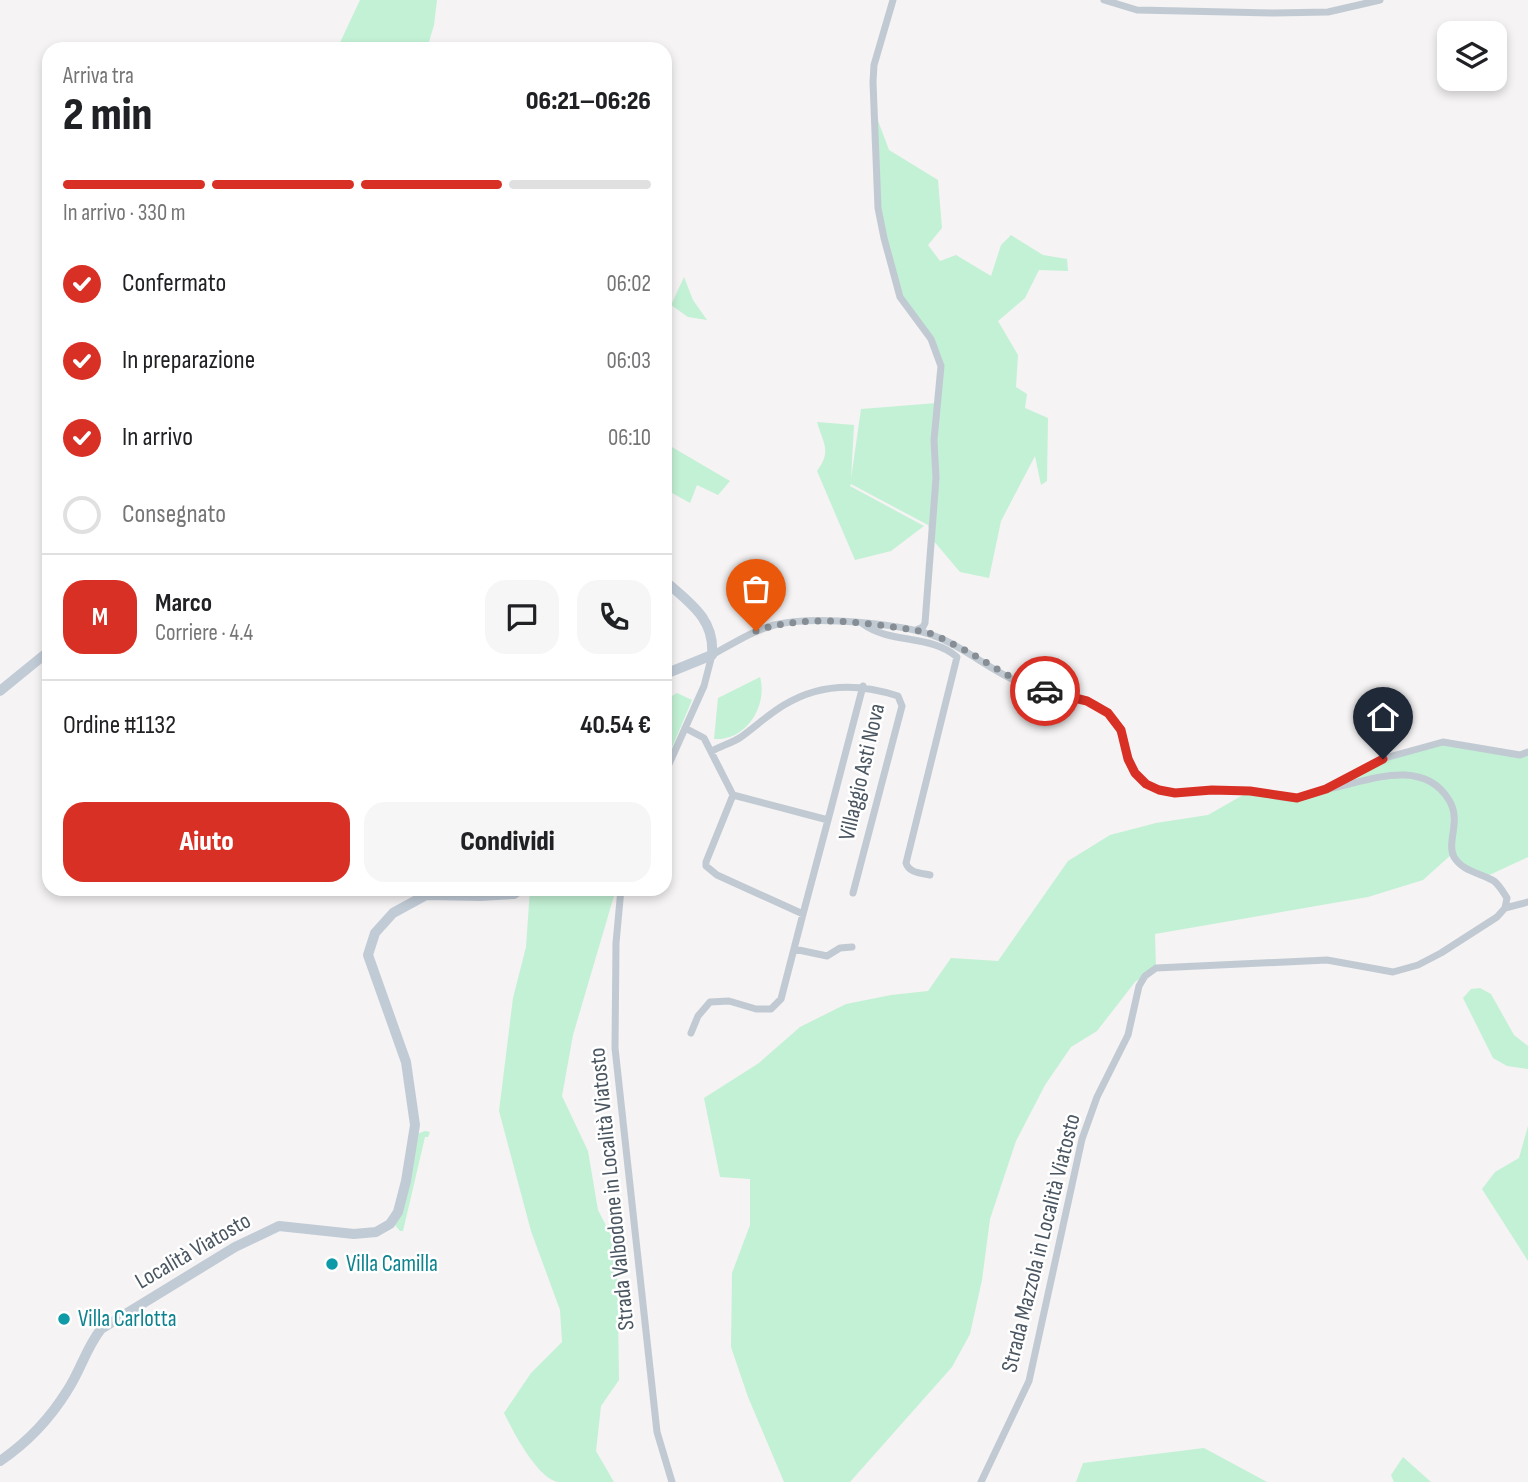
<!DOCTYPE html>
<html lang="it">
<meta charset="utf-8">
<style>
body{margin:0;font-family:"Sofia Sans Condensed",sans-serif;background:#f6f6f6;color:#202124;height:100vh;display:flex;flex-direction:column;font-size:26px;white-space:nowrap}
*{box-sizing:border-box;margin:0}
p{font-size:23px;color:#757577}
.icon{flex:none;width:38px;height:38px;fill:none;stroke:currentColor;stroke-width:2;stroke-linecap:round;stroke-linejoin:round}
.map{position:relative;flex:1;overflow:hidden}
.side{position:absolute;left:42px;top:42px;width:630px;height:854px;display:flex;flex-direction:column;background:#fff;border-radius:21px;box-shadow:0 4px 10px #0003}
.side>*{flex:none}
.controls{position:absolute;left:1437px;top:21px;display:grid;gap:14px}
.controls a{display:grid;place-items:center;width:70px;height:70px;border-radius:14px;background:#fff;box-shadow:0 4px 10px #0003;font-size:35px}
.pin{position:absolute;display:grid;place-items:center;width:60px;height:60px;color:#fff;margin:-72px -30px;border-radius:50% 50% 50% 0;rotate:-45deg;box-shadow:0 0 7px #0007}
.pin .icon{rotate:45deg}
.courier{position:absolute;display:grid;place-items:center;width:70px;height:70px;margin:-35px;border:5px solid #d93025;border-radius:50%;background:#fff;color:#222;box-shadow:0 2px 9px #0007}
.overview em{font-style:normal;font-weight:800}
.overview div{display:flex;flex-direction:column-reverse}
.overview{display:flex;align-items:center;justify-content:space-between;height:119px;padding:0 21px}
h1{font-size:46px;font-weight:800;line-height:52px}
.bar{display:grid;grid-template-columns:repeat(4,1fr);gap:10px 7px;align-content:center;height:84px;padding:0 21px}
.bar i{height:9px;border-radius:5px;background:#e0e0e0}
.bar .current{background:#d93025}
.bar p{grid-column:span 4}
.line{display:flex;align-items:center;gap:18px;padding:0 21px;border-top:2px solid #e0e0e0}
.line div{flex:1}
.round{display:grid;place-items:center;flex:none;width:74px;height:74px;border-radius:21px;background:#f6f6f6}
ol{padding:0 21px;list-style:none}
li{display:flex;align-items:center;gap:21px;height:77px}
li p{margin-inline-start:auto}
li .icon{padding:7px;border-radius:50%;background:#d93025;color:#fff;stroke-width:4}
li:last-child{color:#757577}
li i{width:38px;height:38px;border:4px solid #e0e0e0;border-radius:50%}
.button{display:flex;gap:14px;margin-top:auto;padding:14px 21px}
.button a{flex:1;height:80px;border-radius:21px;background:#d93025;color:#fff;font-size:28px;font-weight:800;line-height:80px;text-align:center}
.button a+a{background:#f6f6f6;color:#202124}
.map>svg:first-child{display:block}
.green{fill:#c3f1d5}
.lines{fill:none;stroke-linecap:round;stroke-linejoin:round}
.street{stroke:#c1cad2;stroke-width:7}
.secondary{stroke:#c1cbd6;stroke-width:10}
.done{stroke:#868d94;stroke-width:7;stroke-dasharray:0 12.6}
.route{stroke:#d93025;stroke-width:9}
.culture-dot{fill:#0f9aa8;stroke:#fff;stroke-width:2.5}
.labels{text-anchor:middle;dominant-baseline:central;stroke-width:5;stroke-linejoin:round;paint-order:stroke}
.street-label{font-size:23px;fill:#4a5661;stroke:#fff}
.culture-label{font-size:23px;fill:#0d838f;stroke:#fff;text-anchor:start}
</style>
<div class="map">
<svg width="1528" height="1482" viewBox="0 0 1528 1482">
<rect width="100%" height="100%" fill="#f5f3f3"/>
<path class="green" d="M360 0H437L434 25 427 49H337Z
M874 110 889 150 938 180 942 228 928 245 940 261 956 255 991 276 1001 245 1011 235 1043 255 1067 259 1068 271 1039 270 1025 298 998 321 1018 355 1016 387 1027 394 1025 408 1048 418 1047 481 1041 485 1035 456 1001 521 989 578 960 572 932 539 928 525 851 484 850 486 924 526 891 551 855 560 817 471C832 451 823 443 817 422L854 425 851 479 861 409 937 403 939 356 900 297 878 208Z
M684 277 693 300 707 320 688 317 671 305Z
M665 443 730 481 718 495 697 485 690 503 665 489Z
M760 677C768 706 746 741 714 739L718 698Z
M677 693 692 700 665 764V700Z
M1443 742 1520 755 1528 752V857L1485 877 1474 873 1452 854 1423 880 1368 897 1155 934 1156 968 1135 982 1097 1031 1071 1047 1045 1085 1016 1141 990 1219 982 1280 970 1334 952 1367 850 1482H784L748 1397 731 1347 732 1273 750 1225V1179L720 1177 704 1098 759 1063 800 1027 846 1004 891 995 928 991 951 958 998 961 1068 861 1110 835 1156 823 1208 815 1250 791 1297 798 1317 793 1383 759Z
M530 889H616L573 1035 562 1096 588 1151 598 1210 617 1247 619 1380 601 1406 596 1451 614 1482C597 1482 575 1482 558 1482 537 1478 513 1431 504 1413L531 1373 562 1342 560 1310 531 1231 499 1111 513 998 526 947Z
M1480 988 1491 994 1514 1035 1528 1046V1069L1507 1066 1493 1058 1463 998 1471 989Z
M1528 1126V1261L1482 1189 1495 1172 1519 1158Z
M425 1131 430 1132 428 1137H425L403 1231H400L395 1225 417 1134Z
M1204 1448 1267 1482H1076L1083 1463Z
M1403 1457 1431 1482H1394L1391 1475Z"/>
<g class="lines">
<path class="street" d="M893 0 874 65 873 82 878 208 884 238 900 297 931 339 941 366 934 440 936 478 925 623 923 627 916 630
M1104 0 1137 10 1274 13 1328 12 1380 0
M863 624C890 644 931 634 957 657L906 863C909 873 921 873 930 875
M685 728 704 738 733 795 706 862V866L717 875 803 914 828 820 733 795
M712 751C721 746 732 743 741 737 756 726 769 714 784 705 820 683 859 683 898 696L902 706 853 893
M665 773 704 686 712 655C732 644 752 631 774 625 813 615 904 623 940 638 970 651 994 673 1023 684 1051 694 1085 692 1107 713 1133 735 1120 776 1156 789 1173 795 1191 791 1208 790 1222 789 1237 790 1250 791 1265 793 1283 799 1297 798 1308 797 1318 791 1328 789 1366 782 1422 756 1449 800 1462 821 1446 842 1454 857 1463 872 1481 873 1494 881 1500 886 1503 892 1507 898L1505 908 1497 917 1441 953 1418 965 1393 972 1327 960 1156 968 1145 976 1139 986 1128 1035 1097 1097 1082 1139 1029 1381 981 1482
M1327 789 1385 758 1443 742 1520 755 1528 752
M828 820 863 686
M621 889 616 943 615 1048 657 1432 672 1482
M1505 908 1528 902
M794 949 827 956 840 948 852 947
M691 1033 698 1016 710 1002 729 1001 756 1009H771L781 999 803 914"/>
<path class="secondary" d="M665 581C690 603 715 619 712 655L665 674
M0 691 49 651
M0 1461C28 1442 49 1420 67 1391 81 1370 85 1350 101 1329L235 1247 279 1226 354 1234 376 1232 390 1224 398 1212 406 1181 415 1125 406 1062 368 955 375 933 393 913 426 895 481 896 514 894 521 889"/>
</g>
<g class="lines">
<path class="done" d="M756 631C808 613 867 623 920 631 931 632 945 640 955 645 986 660 1010 681 1045 691"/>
<path class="route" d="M1045 691 1087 701 1108 713 1121 730 1128 759 1135 773 1146 784 1159 790 1175 793 1212 790 1250 791 1297 798 1326 789 1383 759"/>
</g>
<g class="culture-dot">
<circle cx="332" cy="1264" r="7"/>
<circle cx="64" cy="1319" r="7"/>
</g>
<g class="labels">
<g class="street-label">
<text transform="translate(862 772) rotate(-77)">Villaggio Asti Nova</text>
<text transform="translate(612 1189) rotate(-96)">Strada Valbodone in Località Viatosto</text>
<text transform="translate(1041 1243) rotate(-76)">Strada Mazzola in Località Viatosto</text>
<text transform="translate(193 1251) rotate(-30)">Località Viatosto</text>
</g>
<g class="culture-label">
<text x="346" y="1264">Villa Camilla</text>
<text x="78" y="1319">Villa Carlotta</text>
</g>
</g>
</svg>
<div class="controls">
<a><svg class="icon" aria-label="layers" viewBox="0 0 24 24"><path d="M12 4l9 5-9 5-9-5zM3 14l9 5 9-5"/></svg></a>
</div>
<div class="pin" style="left:756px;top:631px;background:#ea580c"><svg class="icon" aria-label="bag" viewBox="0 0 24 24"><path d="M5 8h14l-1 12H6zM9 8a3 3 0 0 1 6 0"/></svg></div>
<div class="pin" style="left:1383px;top:759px;background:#1f2937"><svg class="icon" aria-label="home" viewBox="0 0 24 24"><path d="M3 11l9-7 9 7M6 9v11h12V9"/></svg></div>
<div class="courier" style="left:1045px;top:691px"><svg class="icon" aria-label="car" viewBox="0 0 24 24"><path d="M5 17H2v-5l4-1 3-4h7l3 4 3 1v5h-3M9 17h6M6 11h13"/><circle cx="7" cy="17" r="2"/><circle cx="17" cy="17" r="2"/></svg></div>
<section class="side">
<div class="overview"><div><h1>2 min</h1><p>Arriva tra</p></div><em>06:21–06:26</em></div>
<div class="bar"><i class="current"></i><i class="current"></i><i class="current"></i><i></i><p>In arrivo · 330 m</p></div>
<ol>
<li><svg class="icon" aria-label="check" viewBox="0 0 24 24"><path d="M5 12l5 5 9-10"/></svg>Confermato<p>06:02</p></li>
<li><svg class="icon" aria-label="check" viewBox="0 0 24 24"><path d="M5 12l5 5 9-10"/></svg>In preparazione<p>06:03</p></li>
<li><svg class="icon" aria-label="check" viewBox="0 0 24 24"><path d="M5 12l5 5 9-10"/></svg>In arrivo<p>06:10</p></li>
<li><i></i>Consegnato</li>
</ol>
<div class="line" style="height:126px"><b class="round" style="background:#d93025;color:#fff">M</b><div><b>Marco</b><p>Corriere · 4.4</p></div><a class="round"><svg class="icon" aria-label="chat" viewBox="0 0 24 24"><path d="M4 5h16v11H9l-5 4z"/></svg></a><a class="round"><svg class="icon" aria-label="phone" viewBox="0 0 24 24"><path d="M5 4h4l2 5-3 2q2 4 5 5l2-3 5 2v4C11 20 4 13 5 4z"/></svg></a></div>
<div class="line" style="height:91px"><div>Ordine #1132</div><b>40.54 €</b></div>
<div class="button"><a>Aiuto</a><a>Condividi</a></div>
</section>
</div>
